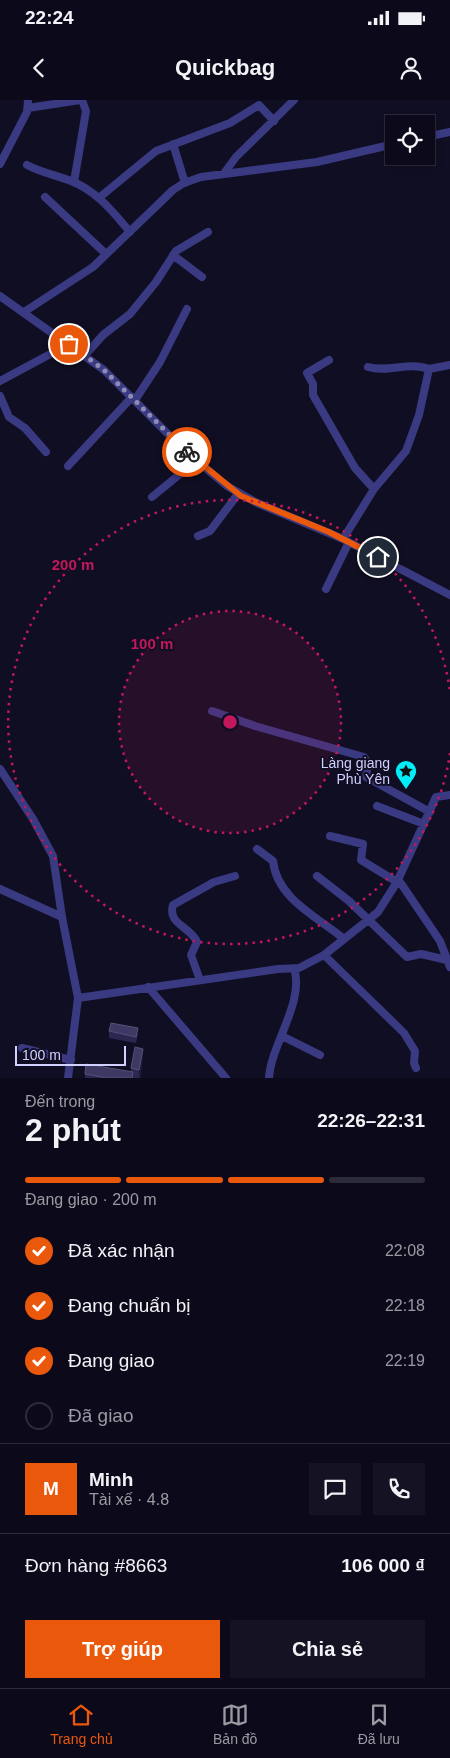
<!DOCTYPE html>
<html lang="vi">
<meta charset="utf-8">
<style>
body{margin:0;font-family:Helvetica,sans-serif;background:#151323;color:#f1f3f6;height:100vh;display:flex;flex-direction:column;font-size:19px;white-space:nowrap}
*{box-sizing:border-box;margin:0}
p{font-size:16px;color:#9a9aa2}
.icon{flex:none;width:28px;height:28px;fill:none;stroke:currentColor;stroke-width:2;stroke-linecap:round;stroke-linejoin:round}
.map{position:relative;height:978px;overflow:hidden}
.panel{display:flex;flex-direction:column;background:#0c0a1a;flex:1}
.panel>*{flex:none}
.buttons{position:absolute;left:385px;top:15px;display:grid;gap:10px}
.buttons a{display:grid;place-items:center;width:50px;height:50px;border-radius:0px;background:#0c0a1a;box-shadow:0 2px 8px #0003,0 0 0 1px #2c2b39;font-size:25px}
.scale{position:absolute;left:15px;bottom:12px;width:111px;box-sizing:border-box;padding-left:5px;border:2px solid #d2d0ff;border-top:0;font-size:14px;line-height:18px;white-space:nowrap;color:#d2d0ff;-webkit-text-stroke:4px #100e23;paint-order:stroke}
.pin{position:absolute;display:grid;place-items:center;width:42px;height:42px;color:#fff;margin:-21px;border:2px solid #fff;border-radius:50%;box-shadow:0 1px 5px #0007}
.courier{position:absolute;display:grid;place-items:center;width:50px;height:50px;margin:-25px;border:4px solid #ea580c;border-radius:50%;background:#fff;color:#222;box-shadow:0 1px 6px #0007}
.overview em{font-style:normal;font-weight:700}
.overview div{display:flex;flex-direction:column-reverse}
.overview{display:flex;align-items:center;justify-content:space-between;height:85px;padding:0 25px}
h1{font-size:32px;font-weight:700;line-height:38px}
.bar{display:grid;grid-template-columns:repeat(4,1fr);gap:8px 5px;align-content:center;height:60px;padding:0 25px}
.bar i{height:6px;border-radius:4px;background:#2c2b39}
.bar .selected{background:#ea580c}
.bar p{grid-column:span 4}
.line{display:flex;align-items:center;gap:12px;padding:0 25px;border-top:1px solid #2c2b39}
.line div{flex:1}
.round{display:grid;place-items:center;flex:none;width:52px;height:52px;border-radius:0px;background:#151323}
ol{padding:0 25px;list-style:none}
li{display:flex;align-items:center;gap:15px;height:55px}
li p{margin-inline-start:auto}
li .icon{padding:5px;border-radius:50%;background:#ea580c;color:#fff;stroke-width:4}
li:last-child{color:#9a9aa2}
li i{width:28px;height:28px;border:2px solid #2c2b39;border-radius:50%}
.action{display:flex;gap:10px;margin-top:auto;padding:10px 25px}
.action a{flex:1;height:58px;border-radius:0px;background:#ea580c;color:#fff;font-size:20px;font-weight:700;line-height:58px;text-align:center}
.action a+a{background:#151323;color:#f1f3f6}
.status{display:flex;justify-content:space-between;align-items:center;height:35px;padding:0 25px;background:#0c0a1a;direction:ltr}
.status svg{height:14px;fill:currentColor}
header{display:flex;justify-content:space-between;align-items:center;height:65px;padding:0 25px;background:#0c0a1a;font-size:22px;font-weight:700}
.dock{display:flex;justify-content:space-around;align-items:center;height:70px;border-top:1px solid #2c2b39;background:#0c0a1a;font-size:14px;color:#9a9aa2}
.dock a{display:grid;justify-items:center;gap:2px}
.dock .selected{color:#ea580c}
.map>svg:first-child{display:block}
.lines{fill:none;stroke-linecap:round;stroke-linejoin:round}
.minor{stroke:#393a82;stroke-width:8}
.wall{fill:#2c2750}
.shaded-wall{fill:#1a1536}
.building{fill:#3e3963;stroke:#55517b}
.done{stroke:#8e8cb2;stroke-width:5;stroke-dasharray:0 9}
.route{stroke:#ea580c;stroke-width:6}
.ring{fill:none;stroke:#c2185b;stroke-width:2.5;stroke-dasharray:2.5 5}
.labels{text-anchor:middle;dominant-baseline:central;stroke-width:4;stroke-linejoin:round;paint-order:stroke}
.poi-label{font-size:14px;fill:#d2d0ff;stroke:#100e23;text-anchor:end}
.centre{fill:#c2185b;stroke:#100e23;stroke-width:2.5}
.ring-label{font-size:15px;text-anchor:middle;font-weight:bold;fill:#c2185b;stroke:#100e23;stroke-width:4;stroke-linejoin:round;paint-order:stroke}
</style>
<div class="status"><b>22:24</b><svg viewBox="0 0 49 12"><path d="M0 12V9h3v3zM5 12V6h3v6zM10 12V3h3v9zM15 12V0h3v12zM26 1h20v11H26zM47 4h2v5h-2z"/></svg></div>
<header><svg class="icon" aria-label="back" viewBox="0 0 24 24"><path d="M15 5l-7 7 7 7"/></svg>Quickbag<svg class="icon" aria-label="person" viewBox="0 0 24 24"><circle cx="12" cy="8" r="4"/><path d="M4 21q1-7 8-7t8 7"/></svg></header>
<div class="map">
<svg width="450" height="978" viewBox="0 0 450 978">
<rect width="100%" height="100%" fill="#100e23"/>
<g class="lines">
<path class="minor" d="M28 8 80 0
M426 37 450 32
M173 44 185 83
M0 64 27 12 28 0
M27 65C42 73 56 75 71 81 97 91 113 112 130 132
M225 72 236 57 294 0
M74 82 86 11 82 0
M45 97 106 154
M100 97 156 51 230 23 259 5 274 21
M173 155 202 177
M0 196 104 270 184 350 227 386 257 403 343 439 450 495
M24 212 93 167 173 90 184 83 201 77 317 62 394 44
M85 255 103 235 130 214 156 182 176 151 208 132
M329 260 307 273 313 284V295L355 368 374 389
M368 267C389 273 408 261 429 269
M0 281 69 244
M0 296 9 317 25 328 46 352
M135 300 160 262 187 209
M68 366 132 297
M152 397 180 374 201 365
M198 436 210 431 238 394
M343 439 374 389 406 351 419 315 429 269 450 265
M326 489 349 442
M212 611 255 626 364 657 368 663 366 677 430 712
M0 669 33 719 53 756 62 817
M377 706 424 724
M330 736 363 744 361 760 397 782
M257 749 273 761C277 799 318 817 344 839
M317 776 349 801 407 857 421 854 447 860
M398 779 440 841 450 867
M0 789 62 817 78 898 68 978
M324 855 404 933 415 951 414 963 416 968
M200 880 191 855 197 842C191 827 167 824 173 805L214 782 235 776
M148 887 226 978
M78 898 278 869 299 868 324 855 378 812 397 782 436 697 450 695
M282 936 320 955
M22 948 71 960
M269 978C271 944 305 902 294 868"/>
</g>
<path class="wall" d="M109 931 138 934 136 943 109 938Z
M143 958 140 978H85V974L131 972V968Z"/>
<path class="shaded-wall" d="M143 949V958L139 978V970Z"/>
<path class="building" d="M111 923 138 928 136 937 109 931Z
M135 947 143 949 139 970 131 968Z
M86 964 133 972 132 978H107L85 974Z"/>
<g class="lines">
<path class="done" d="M69 244 104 270 187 352"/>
<path class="route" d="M187 352 241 396 329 432 378 457"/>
</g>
<circle cx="230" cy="622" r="111" fill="#c2185b" fill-opacity=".12"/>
<g class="ring">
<circle cx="230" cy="622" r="111"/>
<path d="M450 653A222 222 0 1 1 450 591"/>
</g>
<defs>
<g id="sight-pin" transform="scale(1.125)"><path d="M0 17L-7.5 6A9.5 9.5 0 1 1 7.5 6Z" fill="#01eef9" stroke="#100e23"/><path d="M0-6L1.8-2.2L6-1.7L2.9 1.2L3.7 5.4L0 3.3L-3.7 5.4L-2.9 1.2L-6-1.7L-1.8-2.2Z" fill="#111"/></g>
</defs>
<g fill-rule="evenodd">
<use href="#sight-pin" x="406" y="671"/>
</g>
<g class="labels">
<g class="poi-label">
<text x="390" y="663">Làng giang<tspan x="390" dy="16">Phù Yên</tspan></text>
</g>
</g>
<circle cx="230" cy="622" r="8" class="centre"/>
<g class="ring-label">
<text x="73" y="470">200 m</text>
<text x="152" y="549">100 m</text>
</g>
</svg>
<div class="buttons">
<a><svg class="icon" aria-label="locate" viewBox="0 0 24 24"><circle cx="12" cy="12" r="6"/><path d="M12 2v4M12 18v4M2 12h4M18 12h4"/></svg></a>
</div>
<div class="scale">100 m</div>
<div class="pin" style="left:69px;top:244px;background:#ea580c"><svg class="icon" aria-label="bag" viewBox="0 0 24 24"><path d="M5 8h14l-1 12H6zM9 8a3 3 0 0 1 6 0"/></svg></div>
<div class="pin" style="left:378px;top:457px;background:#1f2937"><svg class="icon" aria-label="home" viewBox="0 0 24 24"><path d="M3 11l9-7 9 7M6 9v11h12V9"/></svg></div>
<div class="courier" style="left:187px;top:352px"><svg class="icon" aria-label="bike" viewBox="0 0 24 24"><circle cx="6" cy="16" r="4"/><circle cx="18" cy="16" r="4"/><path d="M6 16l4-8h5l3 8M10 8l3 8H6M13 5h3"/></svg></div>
</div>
<section class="panel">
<div class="overview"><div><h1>2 phút</h1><p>Đến trong</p></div><em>22:26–22:31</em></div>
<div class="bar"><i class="selected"></i><i class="selected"></i><i class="selected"></i><i></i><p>Đang giao · 200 m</p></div>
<ol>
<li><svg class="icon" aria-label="check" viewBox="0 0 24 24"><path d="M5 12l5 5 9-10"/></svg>Đã xác nhận<p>22:08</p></li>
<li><svg class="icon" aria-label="check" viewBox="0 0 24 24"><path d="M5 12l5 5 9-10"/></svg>Đang chuẩn bị<p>22:18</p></li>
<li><svg class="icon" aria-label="check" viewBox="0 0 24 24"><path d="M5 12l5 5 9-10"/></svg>Đang giao<p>22:19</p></li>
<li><i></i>Đã giao</li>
</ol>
<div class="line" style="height:90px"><b class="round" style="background:#ea580c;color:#fff">M</b><div><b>Minh</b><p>Tài xế · 4.8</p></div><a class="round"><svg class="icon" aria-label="chat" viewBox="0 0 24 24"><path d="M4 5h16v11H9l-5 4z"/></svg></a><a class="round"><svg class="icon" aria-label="phone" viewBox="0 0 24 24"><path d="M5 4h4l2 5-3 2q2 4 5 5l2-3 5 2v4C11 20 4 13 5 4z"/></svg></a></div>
<div class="line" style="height:65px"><div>Đơn hàng #8663</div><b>106 000 ₫</b></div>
<div class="action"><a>Trợ giúp</a><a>Chia sẻ</a></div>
</section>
<nav class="dock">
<a class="selected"><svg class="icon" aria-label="home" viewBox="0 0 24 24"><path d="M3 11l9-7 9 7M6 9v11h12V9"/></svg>Trang chủ</a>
<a><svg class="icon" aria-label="map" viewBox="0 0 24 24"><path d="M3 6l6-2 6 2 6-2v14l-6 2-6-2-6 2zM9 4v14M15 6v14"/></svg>Bản đồ</a>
<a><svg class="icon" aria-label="saved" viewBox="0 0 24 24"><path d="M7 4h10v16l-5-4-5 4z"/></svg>Đã lưu</a>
</nav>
